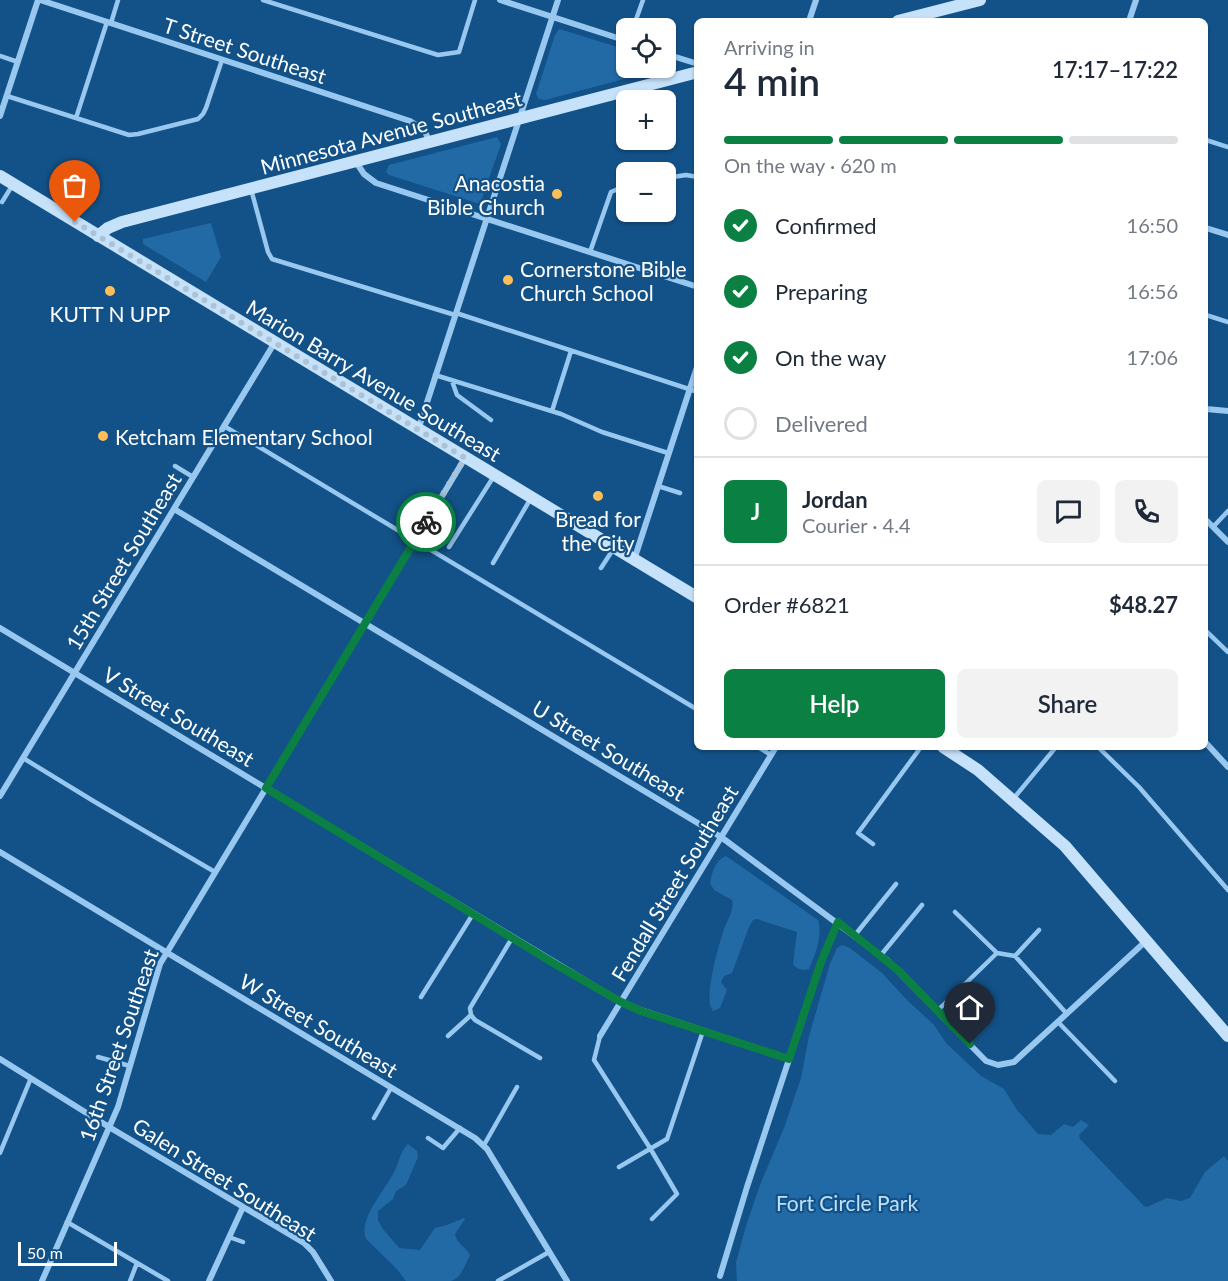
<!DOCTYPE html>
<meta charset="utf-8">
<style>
body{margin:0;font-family:Lato,sans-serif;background:#f2f2f3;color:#1f2937;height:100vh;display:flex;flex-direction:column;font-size:22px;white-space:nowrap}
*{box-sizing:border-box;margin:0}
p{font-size:20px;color:#747a83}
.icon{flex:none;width:33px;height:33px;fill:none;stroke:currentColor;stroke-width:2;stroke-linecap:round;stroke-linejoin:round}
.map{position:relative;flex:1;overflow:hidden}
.drawer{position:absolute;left:694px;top:18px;width:514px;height:732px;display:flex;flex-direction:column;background:#fff;border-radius:9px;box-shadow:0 2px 4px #0004}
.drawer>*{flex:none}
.fabs{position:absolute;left:616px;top:18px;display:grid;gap:12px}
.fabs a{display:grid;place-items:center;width:60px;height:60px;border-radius:9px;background:#fff;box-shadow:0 2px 4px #0004;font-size:30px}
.scale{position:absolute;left:18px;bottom:15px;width:99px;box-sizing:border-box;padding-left:6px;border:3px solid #fff;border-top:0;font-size:16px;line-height:21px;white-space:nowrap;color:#fff;-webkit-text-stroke:4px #135288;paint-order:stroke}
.pin{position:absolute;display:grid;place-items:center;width:51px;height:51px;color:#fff;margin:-62px -26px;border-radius:50% 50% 50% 0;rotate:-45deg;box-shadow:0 0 6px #0007}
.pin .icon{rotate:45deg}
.courier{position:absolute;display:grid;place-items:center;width:60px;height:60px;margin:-30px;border:4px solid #0b8043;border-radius:50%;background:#fff;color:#222;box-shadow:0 2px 8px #0007}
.headline em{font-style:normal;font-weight:600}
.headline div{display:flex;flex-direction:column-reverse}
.headline{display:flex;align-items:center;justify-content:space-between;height:102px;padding:0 30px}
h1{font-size:39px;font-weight:600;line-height:45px}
.bar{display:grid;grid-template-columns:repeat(4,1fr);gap:9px 6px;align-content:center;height:72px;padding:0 30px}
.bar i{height:8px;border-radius:4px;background:#e0e1e3}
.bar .active{background:#0b8043}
.bar p{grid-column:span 4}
.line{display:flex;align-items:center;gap:15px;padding:0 30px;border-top:2px solid #e0e1e3}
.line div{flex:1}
.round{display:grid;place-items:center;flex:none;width:63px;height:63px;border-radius:9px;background:#f2f2f3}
ol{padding:0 30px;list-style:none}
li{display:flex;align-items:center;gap:18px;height:66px}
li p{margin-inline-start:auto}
li .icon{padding:6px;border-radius:50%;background:#0b8043;color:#fff;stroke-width:4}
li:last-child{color:#747a83}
li i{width:33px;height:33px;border:3px solid #e0e1e3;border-radius:50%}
.action{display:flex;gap:12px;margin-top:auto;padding:12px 30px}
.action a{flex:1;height:69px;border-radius:9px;background:#0b8043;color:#fff;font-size:24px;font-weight:600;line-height:69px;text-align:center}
.action a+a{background:#f2f2f3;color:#1f2937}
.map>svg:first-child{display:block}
.green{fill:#226aa6}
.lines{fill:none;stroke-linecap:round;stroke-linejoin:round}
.lane{stroke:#98c8f0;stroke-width:4.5}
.street{stroke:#98c8f0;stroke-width:6}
.secondary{stroke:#c6e2fb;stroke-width:12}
.done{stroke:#acc2d5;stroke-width:6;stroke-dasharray:0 10.8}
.route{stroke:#0b8043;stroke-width:8}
.poi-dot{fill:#ffbe57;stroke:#135288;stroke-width:2}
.labels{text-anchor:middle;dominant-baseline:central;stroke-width:4.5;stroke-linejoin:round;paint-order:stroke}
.street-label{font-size:21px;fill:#fff;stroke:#135288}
.poi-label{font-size:21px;fill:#fff;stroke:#135288;text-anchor:start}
.park-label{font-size:21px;fill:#bee0fb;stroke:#135288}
</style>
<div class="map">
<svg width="1228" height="1281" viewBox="0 0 1228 1281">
<rect width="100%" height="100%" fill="#135288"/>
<path class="green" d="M559 29 627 50V68H658L654 71 545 100 539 99 536 94 537 91 555 35Z
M497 137 501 144 480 204 389 175 386 172 389 165Z
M211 223 221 257 206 282 143 244V239Z
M726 856 818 920C823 935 815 955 809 969 803 971 796 969 793 964L797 932 757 919 753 920 749 927 732 973 724 976 721 982 727 990 720 1008 713 1011C703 1000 718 948 723 932 726 922 735 910 732 900L714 890 710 883C712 873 715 860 726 856Z
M842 945 850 948 882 973 907 1000 934 1025 946 1043 981 1076 1004 1089 1017 1110 1038 1134 1051 1135 1064 1124 1073 1127 1081 1120 1089 1125 1079 1135 1080 1139 1144 1206 1147 1207 1167 1198 1181 1201 1190 1198 1205 1172 1224 1156 1228 1161V1281H737L736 1262 747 1223 760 1185 784 1128 801 1078 809 1036 830 964 837 948Z
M408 1144 417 1151 418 1157 406 1185 396 1191 393 1199 378 1211V1220L382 1228 399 1248 420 1250 435 1228 447 1225 464 1218 465 1219 455 1234C456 1243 466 1247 470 1255 464 1266 462 1277 451 1281H406L396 1268 366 1239C358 1220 384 1191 393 1174 399 1164 400 1151 408 1144Z"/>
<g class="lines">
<path class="lane" d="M263 0 438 55 459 52 475 0
M111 23 118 0
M633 28 643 0
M0 56 18 62
M7 96 76 118 107 22
M76 118 129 135 138 134 198 119 203 114 206 108 222 60
M1206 140 1228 147
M666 178 686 175 698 177
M251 189 268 252 272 259 455 315
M2 202 12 186
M590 252 611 192 627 185
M456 313 698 392
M1206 315 1228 322
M435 375 561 414 602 432 668 453
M452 381 457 395 491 420
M552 411 571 351
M224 426 698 710
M175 466 193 477
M658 486 680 493
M1213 527 1228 511
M449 547 494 476
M493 563 531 498
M601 568 614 548
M1206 631 1228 652
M758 747 771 755
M1098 747 1139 787 1228 890
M23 758 95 802 215 872
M1014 798 1056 747
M873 844 858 833 921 747
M955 912 997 953
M855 935 896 884
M512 938 470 1008 471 1015 475 1020 540 1058
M881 955 922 905
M1015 956 1039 930
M421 997 473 914
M937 1011 997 953 1015 956 1067 1014
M1058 1022 1115 1081
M448 1036 471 1015
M600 1036 594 1060 650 1148 677 1194 652 1219
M98 1057 130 1066
M374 1118 391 1088
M428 1138 443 1148 460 1128
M484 1145 517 1087
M0 1153 31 1078
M619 1167 667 1139 703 1031
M67 1222 168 1281
M229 1237 243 1242
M130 1281 137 1263
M498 1281 549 1252"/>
<path class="street" d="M40 0 410 121 424 130 430 142
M500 0 627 41
M809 21 816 0
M1129 21 1136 0
M666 54 698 64
M0 116 38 0
M356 162 364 174 376 183 698 287
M1206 228 1228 235
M1206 409 1228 411
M418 430 558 0
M174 509 721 837 888 961 986 1061 998 1065 1014 1062 1146 941
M1206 520 1228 542
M634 560 698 364
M0 628 621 1002 641 1010 789 1059
M1206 743 1228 767
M0 796 275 342
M0 852 475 1138 487 1149 567 1281
M600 1036 776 747
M0 1059 109 1127 304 1243 313 1252 331 1281
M720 1276 747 1187 821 962 838 922
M42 1281 118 1107 160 964 465 458
M209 1281 243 1207"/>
<path class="secondary" d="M898 21 980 0
M0 176 698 598
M98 236 108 228 122 222 698 72
M943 747 978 770 1065 846 1228 1036"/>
</g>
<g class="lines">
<path class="done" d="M75 222 465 458 426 522"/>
<path class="route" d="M426 522 266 788 555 964 621 1002 641 1011 789 1059 821 962 838 922 899 971 970 1044"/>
</g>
<g class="poi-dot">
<circle cx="557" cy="194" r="6"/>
<circle cx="508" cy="280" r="6"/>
<circle cx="110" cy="291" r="6"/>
<circle cx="103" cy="436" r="6"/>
<circle cx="598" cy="496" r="6"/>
</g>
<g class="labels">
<g class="street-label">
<text transform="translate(245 50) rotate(18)">T Street Southeast</text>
<text transform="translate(391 132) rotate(-15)">Minnesota Avenue Southeast</text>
<text transform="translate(374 380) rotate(31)">Marion Barry Avenue Southeast</text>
<text transform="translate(123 561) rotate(-59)">15th Street Southeast</text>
<text transform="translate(179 716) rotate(31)">V Street Southeast</text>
<text transform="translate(609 750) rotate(31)">U Street Southeast</text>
<text transform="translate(674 883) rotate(-59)">Fendall Street Southeast</text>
<text transform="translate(319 1025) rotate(31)">W Street Southeast</text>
<text transform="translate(118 1045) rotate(-71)">16th Street Southeast</text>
<text transform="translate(225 1179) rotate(32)">Galen Street Southeast</text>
</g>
<g class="poi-label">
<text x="545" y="182" text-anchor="end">Anacostia<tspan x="545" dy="24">Bible Church</tspan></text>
<text x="520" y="268">Cornerstone Bible<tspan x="520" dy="24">Church School</tspan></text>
<text x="110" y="313" text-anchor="middle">KUTT N UPP</text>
<text x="115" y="436">Ketcham Elementary School</text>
<text x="598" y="518" text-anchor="middle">Bread for<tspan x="598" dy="24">the City</tspan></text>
</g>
<g class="park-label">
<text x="847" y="1202">Fort Circle Park</text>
</g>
</g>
</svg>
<div class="fabs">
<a><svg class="icon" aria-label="locate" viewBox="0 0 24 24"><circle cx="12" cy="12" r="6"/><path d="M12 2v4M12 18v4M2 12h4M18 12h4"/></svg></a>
<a>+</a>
<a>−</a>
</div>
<div class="scale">50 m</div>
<div class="pin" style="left:75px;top:222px;background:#ea580c"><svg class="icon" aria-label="bag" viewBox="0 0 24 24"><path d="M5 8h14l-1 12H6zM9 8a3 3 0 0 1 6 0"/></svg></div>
<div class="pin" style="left:970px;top:1044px;background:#1f2937"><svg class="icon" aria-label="home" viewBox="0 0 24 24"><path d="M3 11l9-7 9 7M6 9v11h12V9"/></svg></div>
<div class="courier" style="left:426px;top:522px"><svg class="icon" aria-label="bike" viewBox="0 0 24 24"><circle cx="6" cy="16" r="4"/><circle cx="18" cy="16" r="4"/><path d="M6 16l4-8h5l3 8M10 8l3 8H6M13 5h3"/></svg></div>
<section class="drawer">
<div class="headline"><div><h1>4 min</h1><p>Arriving in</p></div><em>17:17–17:22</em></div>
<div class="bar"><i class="active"></i><i class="active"></i><i class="active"></i><i></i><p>On the way · 620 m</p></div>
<ol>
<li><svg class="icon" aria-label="check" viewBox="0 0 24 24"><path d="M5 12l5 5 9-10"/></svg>Confirmed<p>16:50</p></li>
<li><svg class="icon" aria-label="check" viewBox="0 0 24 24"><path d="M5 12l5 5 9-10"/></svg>Preparing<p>16:56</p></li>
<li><svg class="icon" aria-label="check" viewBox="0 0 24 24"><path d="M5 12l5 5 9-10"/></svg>On the way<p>17:06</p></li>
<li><i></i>Delivered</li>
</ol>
<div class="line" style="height:108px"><b class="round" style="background:#0b8043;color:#fff">J</b><div><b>Jordan</b><p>Courier · 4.4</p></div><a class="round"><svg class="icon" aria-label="chat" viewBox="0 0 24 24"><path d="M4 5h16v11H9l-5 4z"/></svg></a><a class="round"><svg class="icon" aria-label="phone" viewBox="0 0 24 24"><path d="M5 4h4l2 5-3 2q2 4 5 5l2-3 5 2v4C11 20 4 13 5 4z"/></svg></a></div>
<div class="line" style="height:78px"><div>Order #6821</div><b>$48.27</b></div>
<div class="action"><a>Help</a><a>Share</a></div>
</section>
</div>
